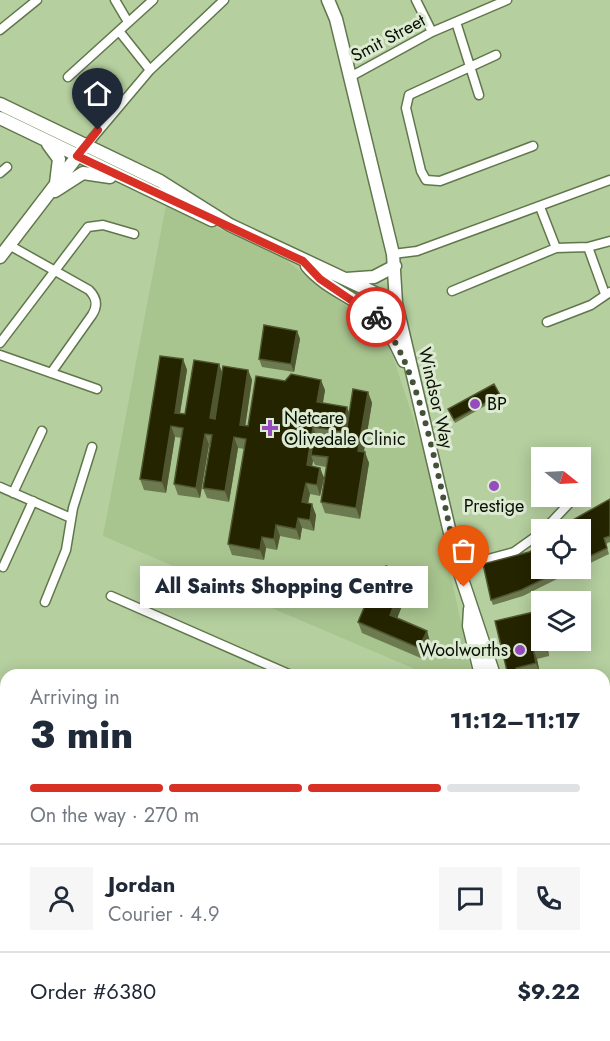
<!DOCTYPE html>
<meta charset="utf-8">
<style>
body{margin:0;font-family:Jost,sans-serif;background:#f6f6f7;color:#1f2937;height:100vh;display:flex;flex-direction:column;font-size:22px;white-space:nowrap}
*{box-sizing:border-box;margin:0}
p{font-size:20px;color:#747a83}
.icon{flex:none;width:33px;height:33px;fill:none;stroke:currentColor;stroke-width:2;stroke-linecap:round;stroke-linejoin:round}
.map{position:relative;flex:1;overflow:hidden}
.side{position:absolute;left:0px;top:669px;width:610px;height:372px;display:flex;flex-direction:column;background:#fff;border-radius:18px 18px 0 0;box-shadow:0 3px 15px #0003}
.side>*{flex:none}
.needle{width:39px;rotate:108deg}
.fabs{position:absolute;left:531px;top:447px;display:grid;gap:12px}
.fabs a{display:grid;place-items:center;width:60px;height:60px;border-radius:0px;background:#fff;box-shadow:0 3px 15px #0003;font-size:30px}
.pin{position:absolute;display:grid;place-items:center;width:51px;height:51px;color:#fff;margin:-62px -26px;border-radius:50% 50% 50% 0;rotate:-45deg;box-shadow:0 0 6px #0007}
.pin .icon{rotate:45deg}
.courier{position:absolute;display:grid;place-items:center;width:60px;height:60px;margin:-30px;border:4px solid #d93025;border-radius:50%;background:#fff;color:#222;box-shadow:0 2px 8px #0007}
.bubble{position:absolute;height:42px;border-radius:0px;background:#fff;box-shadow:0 3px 15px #0003;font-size:20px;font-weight:800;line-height:42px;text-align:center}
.overview em{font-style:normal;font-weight:800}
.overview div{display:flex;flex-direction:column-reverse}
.overview{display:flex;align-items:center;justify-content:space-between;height:102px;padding:0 30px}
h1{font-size:39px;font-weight:800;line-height:45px}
.bar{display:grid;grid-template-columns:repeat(4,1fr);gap:9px 6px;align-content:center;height:72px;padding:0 30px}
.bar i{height:8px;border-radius:4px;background:#e0e1e3}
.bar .selected{background:#d93025}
.bar p{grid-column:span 4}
.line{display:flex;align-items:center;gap:15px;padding:0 30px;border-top:2px solid #e0e1e3}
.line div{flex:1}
.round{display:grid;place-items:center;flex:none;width:63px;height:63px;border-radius:0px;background:#f6f6f7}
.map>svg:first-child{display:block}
.built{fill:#a8c48f}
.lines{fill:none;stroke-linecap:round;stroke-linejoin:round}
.street-casing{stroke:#60774c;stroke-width:11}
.secondary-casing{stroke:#60774c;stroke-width:15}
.street{stroke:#fff;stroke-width:8}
.secondary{stroke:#fff;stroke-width:12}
.wall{fill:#6c7a50}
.shaded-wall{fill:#505730}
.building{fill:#242400;stroke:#505730;stroke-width:1.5}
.done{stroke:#445239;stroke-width:6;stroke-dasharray:0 10.8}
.route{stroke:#d93025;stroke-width:8}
.poi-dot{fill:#944cbf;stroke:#ddead2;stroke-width:2}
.labels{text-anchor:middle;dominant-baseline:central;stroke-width:6;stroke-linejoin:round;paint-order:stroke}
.street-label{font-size:18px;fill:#070f02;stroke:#ddead2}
.poi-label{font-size:18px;fill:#070f02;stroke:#ddead2;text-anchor:start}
</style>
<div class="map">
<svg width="610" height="1041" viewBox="0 0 610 1041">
<rect width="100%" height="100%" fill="#b5cf9f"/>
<path class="built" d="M166 205 283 258 382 333 392 354 425 454 472 675H429L103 536Z"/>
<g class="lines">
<g class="street-casing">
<path id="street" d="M115 0 128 22
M416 0 432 32
M456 22 479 95
M0 30 37 0
M119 31 150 70
M496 55 409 95 406 108 421 171 426 180 440 181 533 146
M68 77 153 0
M350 77 432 32 507 0
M85 147 150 70 224 0
M0 173 7 167
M540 207 556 248
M9 245 89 290C97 298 98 306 92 315L51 373
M588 247 605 294
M393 254 417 251 610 180
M452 291 556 248 588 247 610 241
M547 322 591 305 610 292
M0 343 88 227 103 225 134 234
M0 355 97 389
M0 487 71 518
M13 493 42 431
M544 530 576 496
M3 567 33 501
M458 567 514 552 542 532
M111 596 291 675
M45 602 66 550 73 508 92 447
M604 715 610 711
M0 746 5 758 0 774
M604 813 610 815
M0 904 6 907
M306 1035 320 1041
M282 1041 284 1035
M493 1041V1035"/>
</g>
<g class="secondary-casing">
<path id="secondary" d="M328 0 336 19 393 254 396 303 458 567 494 675
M0 104 160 181 230 225 396 303
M0 118 212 220
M48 144 59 159 56 183
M55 191 83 173 110 177
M0 257 82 150
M307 266C327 290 359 298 379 320 391 332 397 347 404 361
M346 279 374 277 395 266
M470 609 469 626 481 675
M604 903 610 905"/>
</g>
<use href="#street" class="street"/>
<use href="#secondary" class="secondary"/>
</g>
<path class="wall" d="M297 331 300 339 294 372 262 367 259 359Z
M183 359 187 370 180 414H185L219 364 222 374 248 370 252 380 245 426H248L325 390 323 403 349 412 368 392 372 403 364 452 369 463 360 519 325 513 321 502 326 467 315 465 313 461 312 466 320 468 324 478 320 496 310 494 308 503 316 515 314 531 302 528 300 540 280 536 277 550 266 548 264 560 232 555 228 544 245 449 238 448 229 502 207 498 203 488 210 445H209L200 498 178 495 174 484 182 438 175 437 166 493 144 490 140 479Z
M500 395 501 397 455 423 448 409Z
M610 499V542L606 544 609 554 580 568V530Z
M542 568H579L523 596 493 605 491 600Z
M380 580 416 588 410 603 404 601 397 618 427 631 430 642 423 659 362 633 358 622 372 606 381 592 383 587Z
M538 611 542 622V640H546L549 656 537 659 540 674 508 675Z"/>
<path class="shaded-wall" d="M297 331 300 339 294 372 291 364Z
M183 359 187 370 178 424 175 413Z
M219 364 223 375 214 429 210 418Z
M248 370 252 380 244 435 240 425Z
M321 380 325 390 321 413 317 402Z
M368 392 372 403 362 462 358 451Z
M347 407 351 418 347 443 343 432Z
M171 426 175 437 166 493 162 482Z
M313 427 317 437 311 455 313 461 310 476 307 465Z
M205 434 209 445 200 498 196 488Z
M234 437 238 448 229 502 225 491Z
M365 452 369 463 360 519 356 508Z
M320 468 324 478 320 496 317 485Z
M306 483 310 494 306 513 302 502Z
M312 504 316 515 314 531 310 520Z
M298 518 302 528 300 540 296 529Z
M276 525 280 536 277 550 274 539Z
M262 537 266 548 264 560 260 550Z
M412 577 416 588 410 603 406 592Z
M400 590 404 601 394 626 390 615Z
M427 631 430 642 423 659 419 648Z
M544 640H546L549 656 545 645Z
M533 648 537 659 540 674 536 663Z"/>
<path class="building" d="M264 325 297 331 291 364 259 359Z
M160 356 183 359 175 413 185 414 194 360 219 364 210 418 215 419 223 366 248 370 240 425 248 426 256 376 285 381 291 374 321 380 317 402 347 407 343 432 313 427 307 465 320 468 317 485 306 483 302 502 312 504 310 520 298 518 296 529 276 525 274 539 262 537 260 550 228 544 246 439 234 437 225 491 203 488 212 435 205 434 196 488 174 484 183 428 171 426 162 482 140 479Z
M494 384 500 395 454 420 448 409Z
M353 389 368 392 358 451 365 452 356 508 321 502 328 457 311 455 314 434 345 439Z
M610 499V536L604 538 607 548 580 561V530H555Z
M542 546V568H566L521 590 491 600 483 564 529 552Z
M386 566 412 577 406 592 400 590 390 615 427 631 419 648 358 622 366 603 372 606 375 590 381 592 385 582 380 580Z
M538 611 542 629V640H544L545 645 533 648 536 663 516 668 517 674 508 675 495 621Z"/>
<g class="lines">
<path class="done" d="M376 317C425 362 444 520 464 587"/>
<path class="route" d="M98 130 77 156 303 261 320 279 376 317"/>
</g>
<g class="poi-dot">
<circle cx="475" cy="404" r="6"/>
<path d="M267 419h6v6h6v6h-6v6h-6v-6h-6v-6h6z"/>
<circle cx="494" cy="486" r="6"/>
<circle cx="520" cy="650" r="6"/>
</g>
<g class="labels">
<g class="street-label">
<text transform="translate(388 38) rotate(-28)">Smit Street</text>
<text transform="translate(436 398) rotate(77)">Windsor Way</text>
</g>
<g class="poi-label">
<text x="487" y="404">BP</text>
<text x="284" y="418">Netcare<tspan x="284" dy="21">Olivedale Clinic</tspan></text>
<text x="494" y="506" text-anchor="middle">Prestige</text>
<text x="508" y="650" text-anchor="end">Woolworths</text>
</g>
</g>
</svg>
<div class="fabs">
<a><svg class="needle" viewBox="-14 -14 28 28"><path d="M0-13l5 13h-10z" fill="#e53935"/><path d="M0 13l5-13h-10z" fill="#747a83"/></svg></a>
<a><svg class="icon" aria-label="locate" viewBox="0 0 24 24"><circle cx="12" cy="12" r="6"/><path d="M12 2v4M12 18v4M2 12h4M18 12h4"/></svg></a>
<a><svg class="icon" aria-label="layers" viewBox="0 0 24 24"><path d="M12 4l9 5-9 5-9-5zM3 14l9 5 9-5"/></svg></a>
</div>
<div class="pin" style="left:464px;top:587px;background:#ea580c"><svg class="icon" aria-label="bag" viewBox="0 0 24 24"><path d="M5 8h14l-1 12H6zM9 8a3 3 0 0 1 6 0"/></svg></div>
<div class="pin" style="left:98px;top:130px;background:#1f2937"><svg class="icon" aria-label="home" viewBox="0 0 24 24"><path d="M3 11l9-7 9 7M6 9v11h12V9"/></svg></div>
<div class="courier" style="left:376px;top:317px"><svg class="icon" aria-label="bike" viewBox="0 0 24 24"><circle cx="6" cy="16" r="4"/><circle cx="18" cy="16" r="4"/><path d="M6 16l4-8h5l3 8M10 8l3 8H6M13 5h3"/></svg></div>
<div class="bubble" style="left:140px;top:566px;width:288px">All Saints Shopping Centre</div>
<section class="side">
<div class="overview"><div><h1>3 min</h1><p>Arriving in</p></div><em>11:12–11:17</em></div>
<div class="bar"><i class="selected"></i><i class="selected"></i><i class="selected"></i><i></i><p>On the way · 270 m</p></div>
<div class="line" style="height:108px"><a class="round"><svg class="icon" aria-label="person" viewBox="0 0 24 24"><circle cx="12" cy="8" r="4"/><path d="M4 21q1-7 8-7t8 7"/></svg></a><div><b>Jordan</b><p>Courier · 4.9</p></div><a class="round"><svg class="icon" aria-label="chat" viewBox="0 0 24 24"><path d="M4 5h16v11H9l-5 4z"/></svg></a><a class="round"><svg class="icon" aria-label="phone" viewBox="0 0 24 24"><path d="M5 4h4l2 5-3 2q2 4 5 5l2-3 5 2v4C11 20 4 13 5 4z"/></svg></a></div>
<div class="line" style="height:78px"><div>Order #6380</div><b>$9.22</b></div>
</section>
</div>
